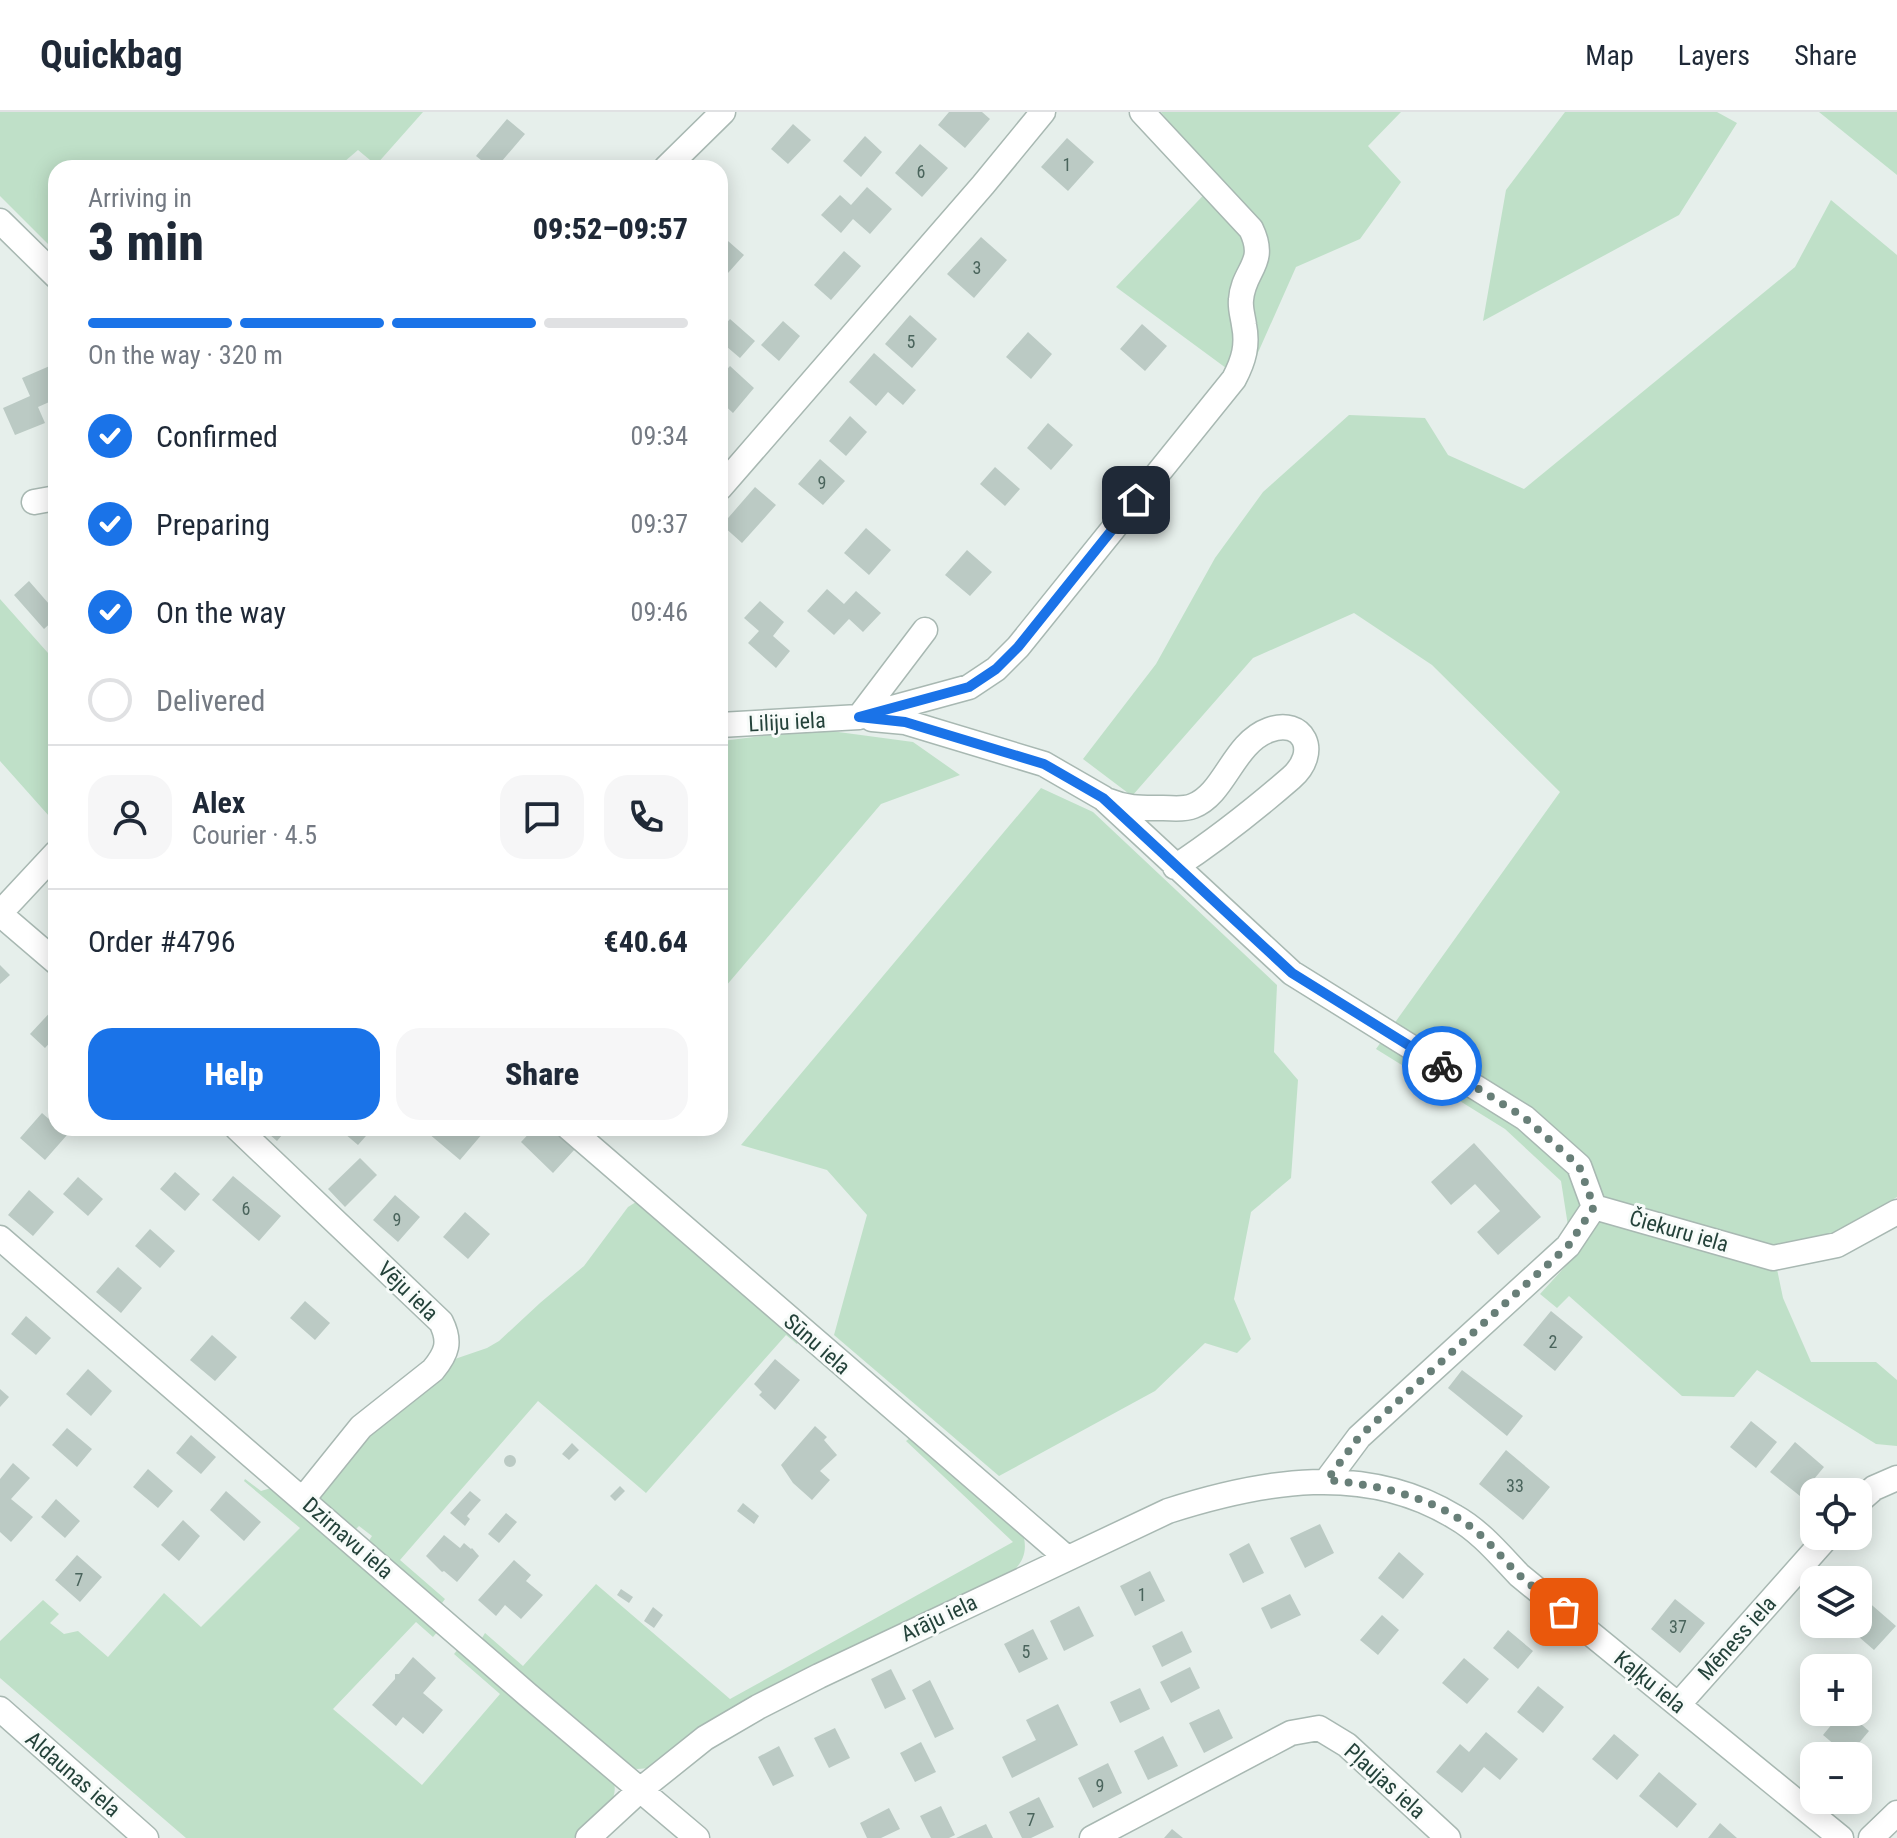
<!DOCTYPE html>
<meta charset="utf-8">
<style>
body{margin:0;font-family:"Roboto Condensed",sans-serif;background:#f6f6f7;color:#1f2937;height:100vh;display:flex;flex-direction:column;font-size:30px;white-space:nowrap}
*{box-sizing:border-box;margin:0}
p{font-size:26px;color:#747a83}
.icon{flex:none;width:44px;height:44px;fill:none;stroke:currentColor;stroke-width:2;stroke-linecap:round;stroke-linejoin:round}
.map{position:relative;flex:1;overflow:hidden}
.drawer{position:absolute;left:48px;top:48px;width:680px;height:976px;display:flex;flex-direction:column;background:#fff;border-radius:24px;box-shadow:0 4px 20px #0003}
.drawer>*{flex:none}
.tools{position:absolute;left:1800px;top:1366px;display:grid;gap:16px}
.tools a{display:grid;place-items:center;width:72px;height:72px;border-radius:16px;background:#fff;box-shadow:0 4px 20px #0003;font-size:40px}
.pin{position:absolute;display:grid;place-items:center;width:68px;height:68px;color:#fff;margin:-34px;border-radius:16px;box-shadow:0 4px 12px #0006}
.courier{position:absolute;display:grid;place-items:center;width:80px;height:80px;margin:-40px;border:6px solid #1a73e8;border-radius:50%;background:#fff;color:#222;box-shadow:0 2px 10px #0007}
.summary em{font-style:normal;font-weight:800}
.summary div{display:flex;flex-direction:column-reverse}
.summary{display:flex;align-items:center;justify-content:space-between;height:136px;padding:0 40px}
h1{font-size:52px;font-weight:800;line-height:60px}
.bar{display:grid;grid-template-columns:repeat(4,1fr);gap:12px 8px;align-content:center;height:96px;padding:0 40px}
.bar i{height:10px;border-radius:6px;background:#e0e1e3}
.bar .active{background:#1a73e8}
.bar p{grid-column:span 4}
.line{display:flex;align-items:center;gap:20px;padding:0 40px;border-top:2px solid #e0e1e3}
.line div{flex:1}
.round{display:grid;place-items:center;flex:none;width:84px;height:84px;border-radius:24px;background:#f6f6f7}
ol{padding:0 40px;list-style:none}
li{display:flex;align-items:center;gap:24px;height:88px}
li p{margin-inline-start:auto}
li .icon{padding:8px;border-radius:50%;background:#1a73e8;color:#fff;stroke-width:4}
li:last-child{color:#747a83}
li i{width:44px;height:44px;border:4px solid #e0e1e3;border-radius:50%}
.action{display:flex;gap:16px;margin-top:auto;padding:16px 40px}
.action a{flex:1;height:92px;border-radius:24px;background:#1a73e8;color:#fff;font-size:32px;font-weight:800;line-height:92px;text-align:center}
.action a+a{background:#f6f6f7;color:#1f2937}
header{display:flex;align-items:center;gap:48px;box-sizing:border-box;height:112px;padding:0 40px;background:#fff;border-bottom:2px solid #e0e1e3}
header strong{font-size:38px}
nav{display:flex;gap:44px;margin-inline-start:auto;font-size:28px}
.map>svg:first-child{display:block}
.green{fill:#bfe0c8}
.building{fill:#bbcac4}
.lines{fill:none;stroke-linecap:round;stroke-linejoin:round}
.minor-casing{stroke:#a8b8b2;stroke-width:27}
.minor{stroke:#fff;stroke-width:24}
.done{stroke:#687f78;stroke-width:8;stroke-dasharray:0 14.4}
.route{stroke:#1a73e8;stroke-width:10}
.labels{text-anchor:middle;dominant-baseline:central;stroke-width:6;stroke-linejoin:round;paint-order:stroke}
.number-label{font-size:18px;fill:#4a645c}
.street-label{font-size:22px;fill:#24423a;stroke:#f7fbf9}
</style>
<header>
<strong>Quickbag</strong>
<nav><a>Map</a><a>Layers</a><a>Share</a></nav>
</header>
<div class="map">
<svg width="1897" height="1726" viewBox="0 0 1897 1726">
<rect width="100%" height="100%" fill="#e6efeb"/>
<path class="green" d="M0 0H423L376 53 358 38 337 56H56V140L0 84Z
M1161 0H1401L1368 34 1401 70 1360 127 1296 155 1245 270 1116 175 1216 70Z
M1565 0H1717L1737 11 1679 103 1483 209 1506 78Z
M1819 0H1897V63Z
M1831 88 1897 143V1085L1829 1125 1772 1133 1783 1186 1811 1250H1876L1897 1268V1334L1876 1332 1757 1258 1734 1285 1682 1284 1569 1184 1557 1196 1540 1182 1573 1146 1561 1069 1505 1017 1376 937 1560 680 1432 553 1354 501 1253 546 1132 684 1083 647 1156 552 1215 446 1263 380 1349 303 1425 306 1448 343 1524 377 1795 155Z
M0 487 56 550V697L49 704 0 649Z
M816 617 913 630 960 663 881 692 720 881V632L722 629Z
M1041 676 1093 700 1277 873 1274 940 1298 968 1291 1066 1251 1100 1234 1187 1251 1227 1237 1241 1205 1231 1155 1279 999 1364 834 1223 867 1103 827 1058 741 1033Z
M636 1090 802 1225 797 1232 786 1223 646 1381 538 1289 400 1448 445 1487 442 1491 368 1430 372 1424 359 1414 355 1418 320 1387 319 1382 359 1324 452 1248 487 1236 499 1229 540 1191 584 1154 628 1095Z
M914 1323 1023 1422C1028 1440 1023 1451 1009 1463L651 1656 637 1657 629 1655 503 1547 482 1526 485 1521 523 1554 596 1472 730 1587 1013 1430 906 1329Z
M245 1367 261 1379 271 1376 438 1519 433 1525 416 1510 333 1597 422 1673 500 1582 454 1542 459 1536 614 1671C620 1694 589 1712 574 1726H186L0 1566V1529L43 1488 59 1502 50 1511 64 1522 78 1519 108 1545 164 1481 201 1515 300 1416 244 1369Z"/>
<path class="building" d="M949 0H982L990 7 965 36 938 13Z
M507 7 525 22 496 56H491L476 44Z
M793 12 811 28 788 52 771 37Z
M865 24 882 40 861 65 843 49Z
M1067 26 1094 50 1068 79 1041 55Z
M920 32 948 56 922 85 895 61Z
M867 75 892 97 870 122 853 107 841 121 821 103 840 83 851 93Z
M981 125 1007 148 974 186 947 162Z
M728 129 744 143 720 170V138Z
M844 139 861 154 831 188 814 173Z
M910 203 937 227 912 256 885 232Z
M730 207 755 229 740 246 720 229V218Z
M783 209 800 224 779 249 761 233Z
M1142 212 1167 234 1145 259 1120 237Z
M1028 220 1052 242 1031 267 1006 245Z
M874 241 916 278 903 293 888 280 876 294 849 270Z
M52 253 56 261V287L38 295 45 311 15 323 3 296 30 284 22 266Z
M730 254 754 276 733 301 720 289V265Z
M850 304 867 320 846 344 829 329Z
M1048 311 1073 333 1051 358 1027 336Z
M820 347 845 369 823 393 798 372Z
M995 355 1020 377 1005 394 980 372Z
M755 375 776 393 742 431 722 413Z
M866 416 891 438 869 463 844 441Z
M967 438 992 460 970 484 945 463Z
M29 469 56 500V506L44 517 14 483Z
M827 477 844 492 856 479 881 501 863 520 849 507 834 523 807 499Z
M760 489 784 510 773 524 790 539 776 556 748 531 759 519 744 506Z
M0 853 10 863 0 872Z
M56 894V924L45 936 30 922Z
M42 1001 67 1023 45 1048 20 1026Z
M262 1016H288L277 1029Z
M338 1016H373L358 1033Z
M422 1016H476L483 1021 460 1048Z
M534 1016H552L575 1037 553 1061 521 1030Z
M1474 1031 1541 1105 1498 1143 1477 1120 1500 1099 1475 1072 1451 1093 1431 1070Z
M360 1046 377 1063 345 1095 328 1077Z
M175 1060 200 1082 185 1099 160 1077Z
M233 1064 281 1104 259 1129 212 1088Z
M78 1065 103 1087 88 1104 63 1082Z
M29 1078 54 1100 33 1124 8 1103Z
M395 1083 420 1105 398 1130 373 1108Z
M465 1100 490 1122 468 1147 443 1125Z
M150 1117 175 1139 160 1156 135 1134Z
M118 1155 142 1176 121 1201 96 1180Z
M305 1189 330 1211 315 1228 290 1206Z
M1551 1199 1583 1225 1555 1259 1523 1233Z
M26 1204 51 1226 36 1243 11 1222Z
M212 1223 237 1245 215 1269 190 1248Z
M775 1247 800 1268 775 1298 759 1283 762 1280 754 1272Z
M88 1257 112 1279 91 1304 66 1282Z
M1462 1258 1523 1304 1507 1324 1448 1276Z
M0 1277 9 1285 0 1295Z
M1751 1309 1777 1330 1756 1356 1730 1335Z
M815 1314 827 1325 824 1328 837 1343 820 1359 830 1368 812 1388 793 1371 781 1353Z
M67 1316 92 1337 77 1355 52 1333Z
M191 1323 216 1345 201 1362 176 1341Z
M1795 1330 1824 1355 1800 1384 1770 1360Z
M572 1331 579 1338 569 1348 562 1342Z
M1506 1338 1550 1375 1523 1408 1479 1372Z
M504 1349a6 6 0 1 1 12 0a6 6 0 1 1-12 0Z
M13 1351 30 1366 11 1387 33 1405 11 1430 0 1420V1367Z
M148 1357 173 1379 158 1396 133 1375Z
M620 1374 625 1379 615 1389 610 1384Z
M226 1379 261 1410 244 1429 210 1398Z
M470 1379 481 1388 467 1404 470 1407 465 1414 450 1401Z
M56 1387 80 1409 65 1426 41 1405Z
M743 1391 759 1404 754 1412 737 1399Z
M506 1401 517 1410 499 1431 488 1422Z
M183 1408 200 1424 179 1449 161 1433Z
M1320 1412 1334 1441 1305 1456 1290 1426Z
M444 1423 460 1436 464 1431 471 1437 472 1436 479 1444 457 1470 444 1459 442 1460 426 1444Z
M1249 1431 1264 1461 1243 1471 1229 1442Z
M1399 1440 1424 1462 1403 1487 1378 1466Z
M77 1443 102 1465 80 1490 55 1468Z
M514 1448 531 1463 526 1469 543 1483 521 1507 505 1493 496 1504 478 1488Z
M1150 1459 1165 1489 1135 1504 1120 1474Z
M621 1477 633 1485 629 1491 617 1483Z
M1858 1481 1896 1514 1874 1538 1844 1512H1858Z
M1290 1482 1301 1503 1271 1517 1261 1496Z
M1675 1487 1705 1511 1680 1541 1651 1517Z
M1079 1494 1094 1524 1064 1539 1050 1509Z
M653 1495 663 1503 654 1516 644 1509Z
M1382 1503 1399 1518 1378 1543 1360 1528Z
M1033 1517 1048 1547 1019 1561 1004 1532Z
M1508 1518 1533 1539 1518 1557 1493 1536Z
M1182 1519 1192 1540 1162 1555 1152 1534Z
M413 1545 436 1566 423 1581 443 1598 423 1622 403 1605 396 1614 372 1593 395 1567V1562H399Z
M1464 1546 1489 1567 1467 1592 1442 1571Z
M1190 1555 1200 1576 1171 1591 1160 1570Z
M891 1557 906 1587 885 1597 871 1567Z
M930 1568 954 1617 935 1626 912 1578Z
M1538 1574 1564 1595 1543 1621 1517 1600Z
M1140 1576 1150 1597 1120 1611 1110 1590Z
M1058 1592 1078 1633 1012 1666 1002 1645 1036 1628 1026 1608Z
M1219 1597 1233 1626 1204 1641 1189 1611Z
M1842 1600H1847L1869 1619 1848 1644 1823 1623Z
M835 1616 850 1646 829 1656 814 1626Z
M1486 1620 1518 1647 1500 1668 1484 1655 1462 1681 1436 1660 1460 1632 1469 1640Z
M1614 1622 1639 1643 1617 1668 1592 1647Z
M1163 1624 1178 1654 1148 1668 1134 1639Z
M921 1630 936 1660 915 1670 900 1641Z
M779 1634 794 1664 773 1674 758 1645Z
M1108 1651 1122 1681 1093 1696 1078 1666Z
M1659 1660 1697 1692 1677 1716 1639 1684Z
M1039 1685 1054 1715 1031 1726H1022L1009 1700Z
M941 1694 955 1723 949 1726H931L920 1704Z
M889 1696 900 1717 881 1726H867L860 1711Z
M1720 1711 1737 1726H1708Z
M986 1712 993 1726H956Z
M1172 1717 1183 1726H1164Z"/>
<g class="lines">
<g class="minor-casing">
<path id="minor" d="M666 56 723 0
M0 109 56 164
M720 376 983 73 1043 0
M34 390 56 386
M859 605 925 518
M872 607 905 610 1044 652 1103 686 1292 861 1525 1006 1579 1054 1594 1095
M720 613 859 605 969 575 996 557 1018 535 1234 267C1244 248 1248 233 1244 213 1243 205 1240 196 1241 188 1243 157 1268 152 1251 117L1142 0
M1109 689C1128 697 1142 696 1163 696 1173 696 1183 698 1193 694 1225 682 1233 631 1269 618 1303 605 1321 640 1291 666 1254 698 1216 728 1175 755
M0 801 56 741
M0 802 56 850
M237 1016 441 1210C451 1230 447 1241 433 1258L361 1315 303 1387
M569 1016 1067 1446
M1594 1095 1773 1146 1837 1133 1897 1100
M0 1126 528 1583 697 1726
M1327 1368 1359 1325 1568 1134 1594 1095
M1858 1390 1874 1376 1897 1366
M1678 1593 1828 1424
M0 1597 146 1726
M588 1726 640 1678 705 1626 758 1595 819 1564 1168 1399C1262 1369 1365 1350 1455 1405 1480 1419 1499 1442 1519 1463L1841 1726
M1092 1726 1291 1621 1319 1616 1347 1633 1448 1726
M1871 1726 1897 1701"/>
</g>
<use href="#minor" class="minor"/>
</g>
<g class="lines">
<path class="done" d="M1442 954 1525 1006 1579 1054 1594 1095 1568 1134 1359 1325 1327 1368C1379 1373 1436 1385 1477 1420 1491 1432 1503 1447 1516 1460 1531 1474 1548 1487 1564 1500"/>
<path class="route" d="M1136 388 1018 535 996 557 969 575 859 605 905 610 1044 652 1103 686 1292 861 1442 954"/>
</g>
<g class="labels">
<g class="number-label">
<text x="1067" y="52">1</text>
<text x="921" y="59">6</text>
<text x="977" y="155">3</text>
<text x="911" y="229">5</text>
<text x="822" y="370">9</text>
<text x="246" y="1096">6</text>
<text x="397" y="1107">9</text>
<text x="1553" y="1229">2</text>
<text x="1515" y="1373">33</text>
<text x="79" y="1467">7</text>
<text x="1142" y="1482">1</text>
<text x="1678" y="1514">37</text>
<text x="1026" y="1539">5</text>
<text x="1100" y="1673">9</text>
<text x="1031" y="1707">7</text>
</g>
<g class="street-label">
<text transform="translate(787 610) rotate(-3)">Liliju iela</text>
<text transform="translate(1679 1119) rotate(16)">Čiekuru iela</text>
<text transform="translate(408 1179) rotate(44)">Vēju iela</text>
<text transform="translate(817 1232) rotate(41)">Sūnu iela</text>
<text transform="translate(348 1426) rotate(41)">Dzirnavu iela</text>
<text transform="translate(939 1506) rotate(-25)">Arāju iela</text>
<text transform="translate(1737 1526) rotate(-48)">Mēness iela</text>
<text transform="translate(1650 1570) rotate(39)">Kaļķu iela</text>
<text transform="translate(73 1662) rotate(41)">Aldaunas iela</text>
<text transform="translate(1385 1669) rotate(42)">Pļaujas iela</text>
</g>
</g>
</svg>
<div class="tools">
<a><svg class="icon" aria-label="locate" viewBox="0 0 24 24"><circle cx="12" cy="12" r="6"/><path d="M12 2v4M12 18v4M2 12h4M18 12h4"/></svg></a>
<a><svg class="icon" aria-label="layers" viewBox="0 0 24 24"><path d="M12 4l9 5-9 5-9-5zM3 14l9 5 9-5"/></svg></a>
<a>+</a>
<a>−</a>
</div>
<div class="pin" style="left:1564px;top:1500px;background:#ea580c"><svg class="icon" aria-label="bag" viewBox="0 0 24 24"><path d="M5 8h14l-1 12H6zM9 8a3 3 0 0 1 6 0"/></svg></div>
<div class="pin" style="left:1136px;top:388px;background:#1f2937"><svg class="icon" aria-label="home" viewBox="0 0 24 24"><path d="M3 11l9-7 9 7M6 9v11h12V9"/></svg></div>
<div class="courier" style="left:1442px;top:954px"><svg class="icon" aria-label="bike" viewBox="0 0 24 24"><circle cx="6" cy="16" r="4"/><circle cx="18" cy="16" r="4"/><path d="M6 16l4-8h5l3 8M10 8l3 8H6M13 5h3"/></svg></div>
<section class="drawer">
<div class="summary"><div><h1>3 min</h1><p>Arriving in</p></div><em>09:52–09:57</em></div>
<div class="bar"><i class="active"></i><i class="active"></i><i class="active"></i><i></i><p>On the way · 320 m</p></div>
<ol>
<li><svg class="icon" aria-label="check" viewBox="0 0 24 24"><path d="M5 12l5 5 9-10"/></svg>Confirmed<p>09:34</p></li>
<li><svg class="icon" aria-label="check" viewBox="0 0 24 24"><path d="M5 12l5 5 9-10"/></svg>Preparing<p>09:37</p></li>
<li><svg class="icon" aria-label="check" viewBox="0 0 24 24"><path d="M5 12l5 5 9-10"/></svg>On the way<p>09:46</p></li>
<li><i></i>Delivered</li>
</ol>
<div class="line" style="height:144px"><a class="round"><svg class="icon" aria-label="person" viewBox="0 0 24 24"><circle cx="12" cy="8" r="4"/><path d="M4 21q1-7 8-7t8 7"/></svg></a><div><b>Alex</b><p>Courier · 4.5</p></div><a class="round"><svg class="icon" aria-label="chat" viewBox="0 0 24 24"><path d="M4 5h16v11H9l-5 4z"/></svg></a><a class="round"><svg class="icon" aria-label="phone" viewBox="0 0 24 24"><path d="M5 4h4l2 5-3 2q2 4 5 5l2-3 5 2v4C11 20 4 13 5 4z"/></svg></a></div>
<div class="line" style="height:104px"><div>Order #4796</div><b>€40.64</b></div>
<div class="action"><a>Help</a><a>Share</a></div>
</section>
</div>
